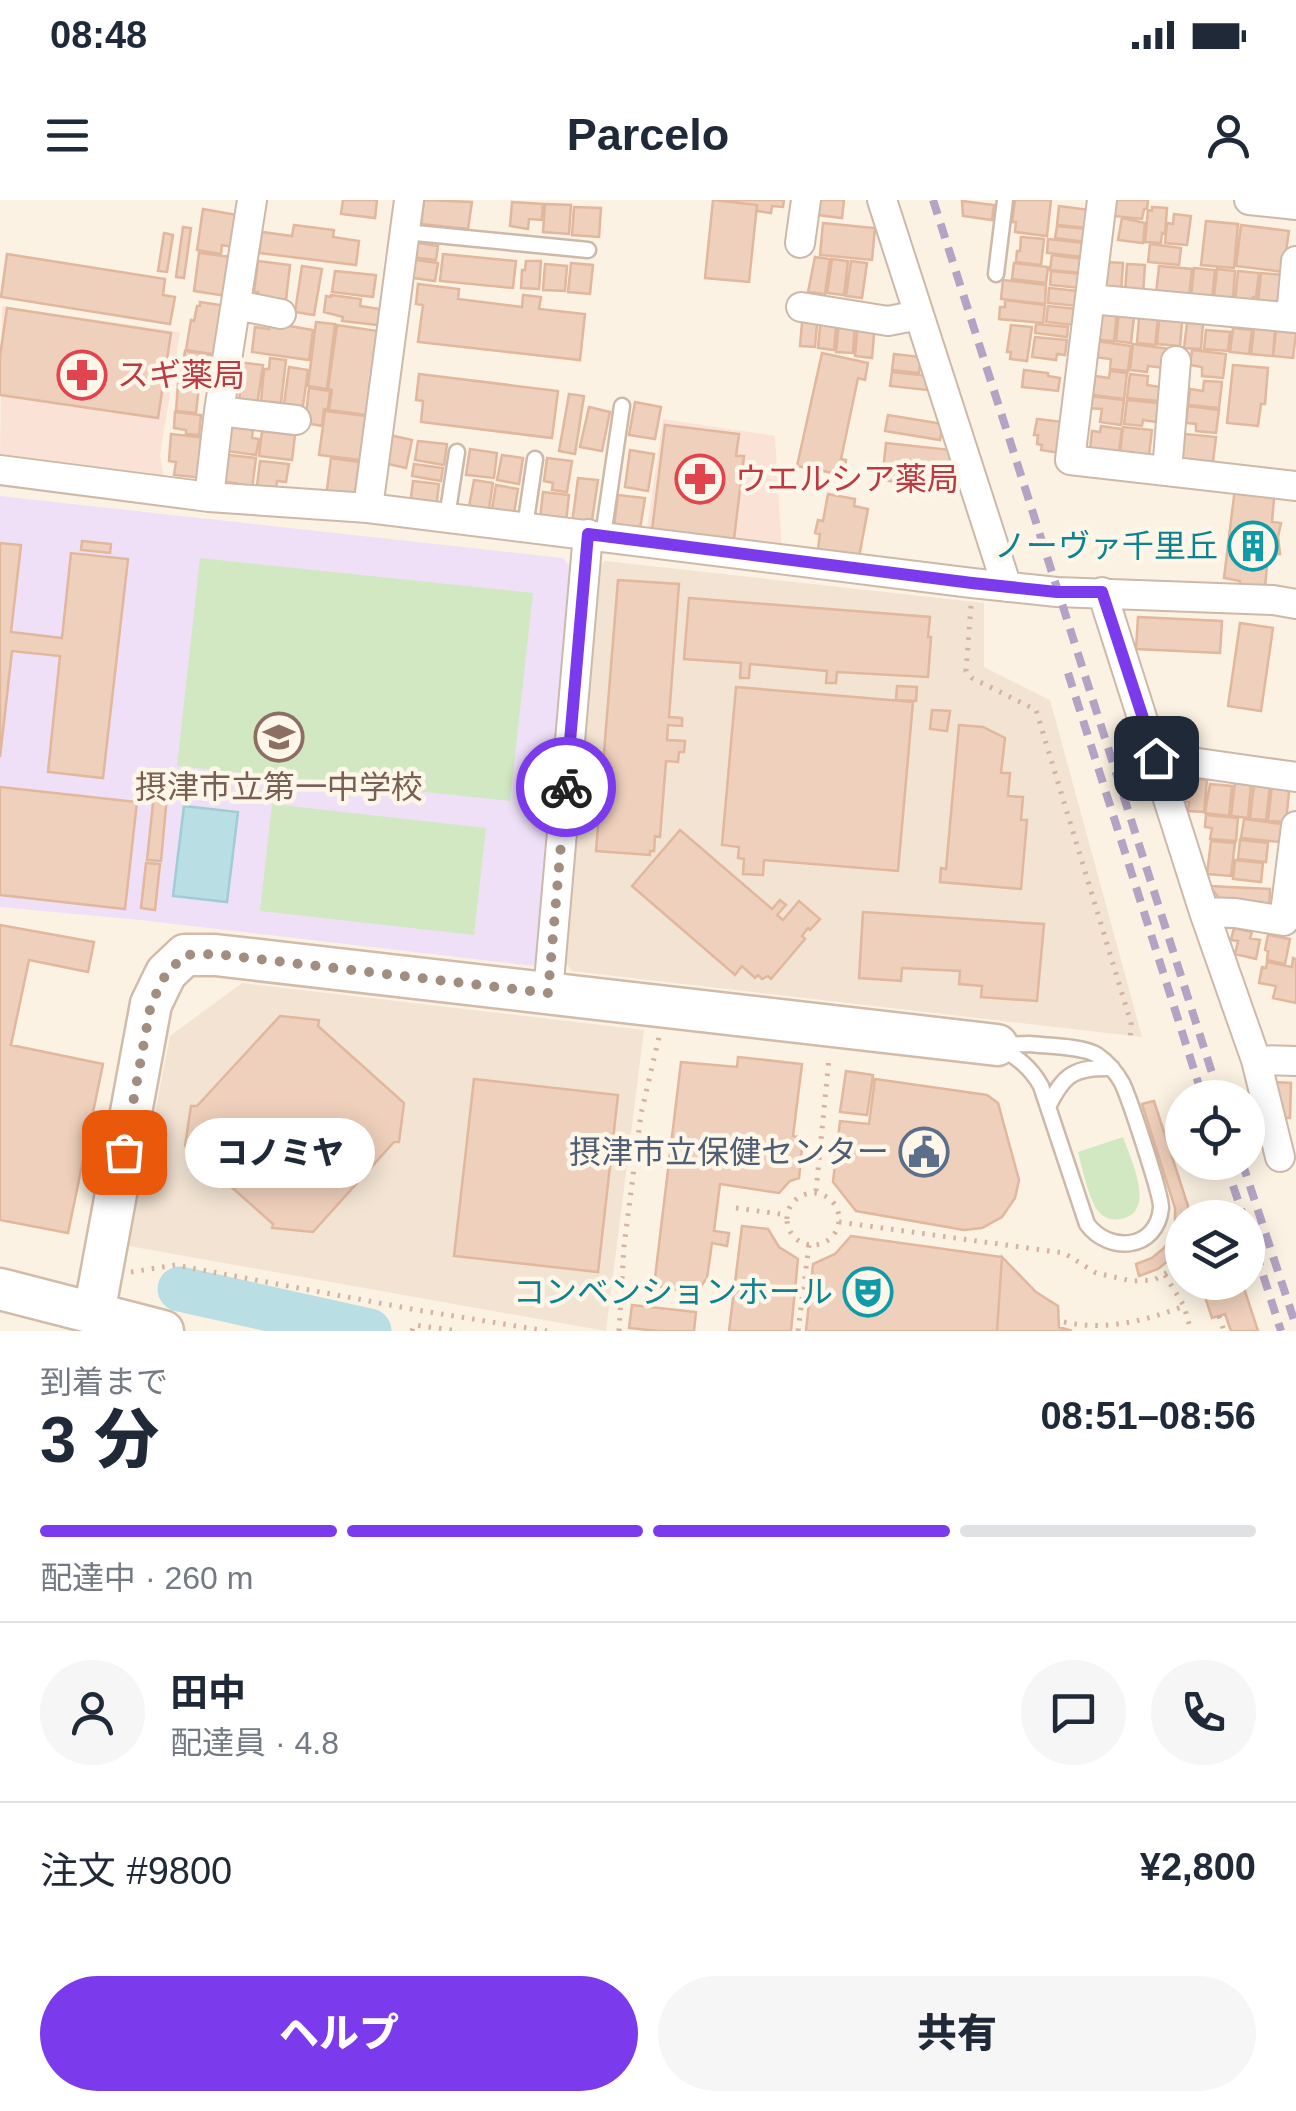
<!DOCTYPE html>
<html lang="ja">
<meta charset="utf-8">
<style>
body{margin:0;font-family:Arial,"Noto Sans JP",sans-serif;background:#f6f6f7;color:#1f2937;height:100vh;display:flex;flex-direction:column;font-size:38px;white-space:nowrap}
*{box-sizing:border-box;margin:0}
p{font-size:32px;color:#747a83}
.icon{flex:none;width:55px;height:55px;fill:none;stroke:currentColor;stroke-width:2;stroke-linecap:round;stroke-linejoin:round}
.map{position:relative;height:1131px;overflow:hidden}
.sheet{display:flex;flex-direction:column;background:#fff;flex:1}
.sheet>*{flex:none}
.buttons{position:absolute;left:1165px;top:880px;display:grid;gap:20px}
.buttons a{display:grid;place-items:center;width:100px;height:100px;border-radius:50%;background:#fff;box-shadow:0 5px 25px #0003;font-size:50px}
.pin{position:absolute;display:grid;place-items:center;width:85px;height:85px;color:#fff;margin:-42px;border-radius:20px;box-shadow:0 5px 15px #0006}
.courier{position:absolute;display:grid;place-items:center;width:100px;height:100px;margin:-50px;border:8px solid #7c3aed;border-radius:50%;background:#fff;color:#222;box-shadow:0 2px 12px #0007}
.bubble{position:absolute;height:70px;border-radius:35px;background:#fff;box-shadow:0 5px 25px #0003;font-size:32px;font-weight:800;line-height:70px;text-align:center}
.overview em{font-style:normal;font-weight:800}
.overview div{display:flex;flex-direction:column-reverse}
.overview{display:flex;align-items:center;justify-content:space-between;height:170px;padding:0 40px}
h1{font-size:65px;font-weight:800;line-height:75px}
.bar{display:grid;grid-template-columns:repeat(4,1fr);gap:15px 10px;align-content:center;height:120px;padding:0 40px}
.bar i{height:12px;border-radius:8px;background:#e0e1e3}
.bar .selected{background:#7c3aed}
.bar p{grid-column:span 4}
.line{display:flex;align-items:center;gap:25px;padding:0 40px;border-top:2px solid #e0e1e3}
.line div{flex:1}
.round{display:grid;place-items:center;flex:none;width:105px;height:105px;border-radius:52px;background:#f6f6f7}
.cta{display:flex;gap:20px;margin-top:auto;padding:20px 40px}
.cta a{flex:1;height:115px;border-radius:60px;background:#7c3aed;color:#fff;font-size:40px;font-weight:800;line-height:115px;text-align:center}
.cta a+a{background:#f6f6f7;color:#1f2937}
.status{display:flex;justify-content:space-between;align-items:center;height:70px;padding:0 50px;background:#fff;direction:ltr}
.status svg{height:28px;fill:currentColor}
header{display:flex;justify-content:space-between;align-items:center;height:130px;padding:0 40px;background:#fff;font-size:45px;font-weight:800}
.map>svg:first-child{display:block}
.residential{fill:#f2e3d2}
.commercial{fill:#fbe2d7}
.education{fill:#efe0f7}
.green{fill:#d2e8c3}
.water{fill:#b9dee4;stroke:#a0cdd5;stroke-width:2.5}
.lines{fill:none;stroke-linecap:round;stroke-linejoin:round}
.river{stroke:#b9dee4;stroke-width:45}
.building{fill:#efd0bc;stroke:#e1b79d;stroke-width:2.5}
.lane-casing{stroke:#ccb9aa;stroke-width:19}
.street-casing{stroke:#ccb9aa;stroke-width:32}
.secondary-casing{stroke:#d1bbab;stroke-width:45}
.path{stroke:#d4b3a0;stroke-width:5;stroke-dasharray:2.5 8;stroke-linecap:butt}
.lane{stroke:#fff;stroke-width:14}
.street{stroke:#fff;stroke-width:28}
.secondary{stroke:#fff;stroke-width:40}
.rail{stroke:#b4a3c4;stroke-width:8;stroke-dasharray:15 10;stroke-linecap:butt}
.done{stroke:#a28e80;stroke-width:10;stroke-dasharray:0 18}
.route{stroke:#7c3aed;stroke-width:12}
.labels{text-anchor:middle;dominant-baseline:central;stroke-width:9;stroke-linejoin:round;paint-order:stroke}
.health-label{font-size:32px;fill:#be3a42;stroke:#fef6e9;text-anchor:start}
.culture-label{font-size:32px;fill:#0d838f;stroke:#fef6e9;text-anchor:end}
.education-label{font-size:32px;fill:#785e54;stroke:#fef6e9}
.service-label{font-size:32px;fill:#4e5e75;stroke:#fef6e9;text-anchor:end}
</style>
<div class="status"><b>08:48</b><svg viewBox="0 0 49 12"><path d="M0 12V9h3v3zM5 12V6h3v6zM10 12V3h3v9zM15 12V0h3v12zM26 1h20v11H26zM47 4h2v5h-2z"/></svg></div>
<header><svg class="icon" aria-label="menu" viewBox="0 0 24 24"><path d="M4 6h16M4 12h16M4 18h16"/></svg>Parcelo<svg class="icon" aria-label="person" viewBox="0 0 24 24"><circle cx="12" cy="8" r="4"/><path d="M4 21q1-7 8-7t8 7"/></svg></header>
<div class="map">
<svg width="1296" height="1131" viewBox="0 0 1296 1131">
<rect width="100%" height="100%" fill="#fbf2e3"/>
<path class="residential" d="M605 361 984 403V467L1050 500 1142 837 572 771 564 761 597 369Z
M242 783 644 830 606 1131 129 1046 170 836Z"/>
<path class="commercial" d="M2 106 180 132 160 255 164 279 0 260Z
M663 219 775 236 782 353 646 335Z"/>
<path class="education" d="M0 296 563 358 570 367 541 756 533 766 140 720 0 707Z"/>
<path class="green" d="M200 358 533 393 510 601 177 566Z
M272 604 486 628 474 735 260 711Z
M1123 937C1130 958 1158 1013 1120 1019 1113 1021 1104 1018 1099 1012 1089 1001 1082 967 1078 952Z"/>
<path class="water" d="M184 606 238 612 227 702 173 696Z"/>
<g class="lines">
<path class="river" d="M180 1089 369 1131"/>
</g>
<path class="building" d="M343 0H377L375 18 341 14Z
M424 0 472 2 468 29 421 24Z
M713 0 757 5 749 82 705 78Z
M715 0H784L783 7 772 6 771 13 757 11V5Z
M819 0H844L842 18 817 15Z
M1015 0H1051L1047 36 1015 32 1016 22H1012Z
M1116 0H1148L1147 9H1144L1142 19 1114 16Z
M962 1 994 5 992 20 963 16Z
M512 2 543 4 542 20 529 19 528 29 510 26Z
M545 4 571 5 569 34 543 32Z
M1059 6 1090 10 1088 28 1057 25Z
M574 7 601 8 599 37 572 35Z
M1152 7 1167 8 1165 34 1162 33 1161 43 1145 42 1148 10 1152 11Z
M203 9 237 15 232 47 222 45 221 54 197 50Z
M1174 14 1191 16 1187 45 1165 43 1167 23 1173 24Z
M1122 18 1145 23 1143 43 1118 40Z
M1206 21 1238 24 1234 68 1201 65Z
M823 23 875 28 872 60 820 55Z
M294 25 334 30 333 37 359 41 356 65 259 53 262 32 292 36Z
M1241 25 1289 31 1283 72 1236 66Z
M1057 26 1087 29 1086 42 1055 38Z
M183 27 191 28 184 78 176 77Z
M164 33 173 35 167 72 158 71Z
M1021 37 1044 39 1041 65 1016 62 1017 51H1020Z
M1048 39 1085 43 1083 57 1047 53Z
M419 43 438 46 436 60 410 57 411 49Z
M1150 44 1181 48 1179 65 1148 62Z
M199 53 232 57 227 96 194 91Z
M7 54 165 79 163 95 175 97 170 124 1 97Z
M443 54 516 61 513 88 440 81Z
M1052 55 1083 59 1082 73 1050 70Z
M815 57 830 59 825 94 808 92Z
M409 59 438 63 435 81 406 77Z
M832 59 848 61 844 95 827 93Z
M258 61 290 65 286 100 257 96 258 92H254Z
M526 61H541L539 89 521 88 522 70H525Z
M851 61 867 63 862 98 846 96Z
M1106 62 1123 63 1121 93 1104 92Z
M571 63 593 65 590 94 568 92Z
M1014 63 1048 67 1046 83 1012 79Z
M545 64 567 66 565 91 543 90Z
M1127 64 1145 65 1143 94 1125 93Z
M302 66 322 69 314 115 295 112Z
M1159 66 1192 69 1189 97 1156 94Z
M1194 68 1215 70 1212 99 1191 97Z
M1217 69 1235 71 1233 98 1214 97Z
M335 71 376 75 373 97 332 92Z
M1051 71 1082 74 1080 88 1050 85Z
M1238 71 1259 73 1256 97H1253V103L1235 102Z
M1261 73 1283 75 1280 105 1258 102Z
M1003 80 1046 85 1045 104 1001 99Z
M418 84 459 89 458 99 522 107 523 95 541 97 539 109 585 114 580 160 418 142 423 105 416 104Z
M1049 88 1079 91 1077 106 1048 103Z
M331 95 361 99 360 106 380 109 378 125 342 121 343 117 324 112 326 96 331 97Z
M1005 100 1045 105 1043 123 999 119 1000 107H1005Z
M200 102 227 106 219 155 186 150 191 120 194 121 197 106H200Z
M1048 106 1077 109 1075 125 1046 122Z
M7 108 171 133 158 218 0 195V156Z
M803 111 818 113 815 147 800 146Z
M1099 111 1117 112 1114 141 1095 140Z
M1119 111 1130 112 1129 117H1134L1131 143 1116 141Z
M821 116 837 117 834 150 818 148Z
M1139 118 1158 119 1155 145 1137 143Z
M1159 120 1182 122 1180 146 1157 144Z
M316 122 335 124 327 189 308 186Z
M839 122 855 124 853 153 836 152Z
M858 122 875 123 872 158 855 156Z
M1187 123 1203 124 1201 149 1184 148Z
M278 124 313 130 309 160 252 152 255 127 269 129V126L278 127Z
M1036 124 1068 127 1067 137 1035 133Z
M337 125 377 131 366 215 329 210 332 190 328 189Z
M1011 125 1032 127 1027 161 1010 159 1011 152H1007Z
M1233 128 1252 130 1249 154 1230 152Z
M1254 128 1275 130 1273 156 1251 154Z
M1206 130 1230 132 1228 151 1204 149Z
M1276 131 1296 133 1293 158 1273 156Z
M1035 137 1067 140 1065 155 1057 154 1056 160 1032 157Z
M1097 141 1131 146 1128 171 1110 169 1111 159 1093 157Z
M1133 144 1170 149 1164 168 1148 166 1147 172 1130 170Z
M1192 150 1226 154 1223 178 1202 176V167L1190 165Z
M185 151 213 155 209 179 199 177V184L180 182Z
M822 153 868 163 865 180 858 178 841 259 846 260 843 275 797 266Z
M894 154 921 157 919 173 892 170Z
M270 158 286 160 281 203 261 201 264 169H269Z
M237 162 263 165 257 205 239 203 240 191H243L244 185 234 184Z
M1233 165 1268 168 1265 204H1261L1258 226 1227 223Z
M289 167 308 170 303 206 284 204Z
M1024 170 1048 173V176L1060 178 1058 191 1022 187Z
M1110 171 1127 173 1124 199 1093 195 1095 176 1109 178Z
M892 172 929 176 927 190 890 186Z
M419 174 558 191 552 238 421 222 423 201 416 200Z
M1130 174 1148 176 1147 185 1160 187 1159 201 1127 198Z
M1204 181 1222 182 1219 208 1188 205 1190 189 1203 191Z
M178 184 199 186 196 213 176 211Z
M309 188 330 191 328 209H324L322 226 305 223Z
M569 194 584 196 575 254 559 251Z
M1090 196 1124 200 1121 225 1100 222 1102 209 1088 208Z
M1127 200 1158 203 1156 222 1143 220 1142 226 1124 224Z
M635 202 661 207 655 239 629 235Z
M1188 206 1219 210 1216 233 1196 231V224L1186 223Z
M589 207 610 212 602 251 580 247Z
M325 211 366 216 360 260 319 255Z
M175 212 201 215 199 235 186 234V230L174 228Z
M888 215 943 224 940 240 885 231Z
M1037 219 1064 222 1060 253 1041 250 1042 245 1037 244 1038 235H1034Z
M229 225 253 228 252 238 259 239 256 255 226 251Z
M665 225 739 234 736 256H744L734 339 652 330Z
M1101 226 1122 229 1119 252 1090 249 1092 231 1100 232Z
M1123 227 1152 230 1149 255 1120 252Z
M262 231 295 235 292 260 259 256Z
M171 234 207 238 204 278 174 275 176 262 169 261Z
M385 234 412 240 406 268 380 262Z
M1185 234 1216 237 1213 262 1182 259Z
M418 241 447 244 444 265 415 260Z
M886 243 951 250 947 289 882 280Z
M470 249 497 253 494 278 466 275Z
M630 250 654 254 648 291 625 287Z
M229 255 256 258 252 288 235 286 236 283 224 282Z
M502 255 523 258 519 284 497 280Z
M331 258 359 262 354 301 326 297Z
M547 258 572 261 567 292 552 290 553 283 544 281Z
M260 261 289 264 286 282 277 281 276 288 257 286Z
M414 264 443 268 441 281 412 276Z
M578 278 598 280 591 327 572 324Z
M474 280 493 283 488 315 468 312Z
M413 281 439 284 436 309 410 305Z
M496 285 518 289 513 319 491 315Z
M1235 288 1274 298 1272 322 1281 323 1278 337 1280 354H1268L1265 387 1240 385V381L1224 378Z
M543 292 569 295 566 322 540 319Z
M828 294 855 299 854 306 868 309 859 357 818 349 820 334 815 333 818 320 823 321Z
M618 295 645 298 640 329 614 326Z
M82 341 111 344 110 353 81 350Z
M0 343 21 345 11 432 62 438 71 353 128 359 103 578 48 572 60 456 12 451 0 557Z
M618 380 679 384 669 517 682 518V526L668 525 667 540 685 541 684 552H679L678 562 666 561 660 637 655 636 654 651H650V655L596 651Z
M689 398 930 417 928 437H931L928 477 837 472 836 483H826L827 471 750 464 749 478H740L741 463 684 459Z
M1138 417 1222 421 1220 453 1136 449Z
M1240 423 1273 428 1261 511 1228 506Z
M897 486 917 487 916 501 896 500Z
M736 487 913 502 898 671 764 660 763 675 743 674 744 659 738 658 739 647 722 645Z
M932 510 950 511 947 531 930 529Z
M959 525 983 527 1005 538 1001 573H1010L1008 596 1023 597 1021 620H1027L1021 689 940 682 941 668 946 669Z
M1188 578 1207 580 1204 612 1188 611 1189 602 1185 601Z
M1235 583 1251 585 1248 618 1231 616Z
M155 584 168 585 161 661 147 660Z
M1210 584 1232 586 1229 616 1205 613Z
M1254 584 1270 586 1266 620 1250 619Z
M1272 585 1284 587 1289 592 1286 622 1268 621Z
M0 587 137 602 125 709 0 695Z
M1206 615 1238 618 1236 641 1210 639 1212 628 1205 627Z
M1244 619 1282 624 1279 642 1241 638Z
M680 630 772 709 780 700 786 705 777 715 783 720 799 701 820 719 810 730 808 728 802 736 805 739 771 779 768 776 762 779 758 775 755 778 742 766 735 775 632 686Z
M1240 640 1268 643 1266 662 1238 659Z
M1211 641 1235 643 1231 676 1207 674Z
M1235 660 1263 663 1261 682 1233 679Z
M146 663 160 664 155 710 141 708Z
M1209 686 1270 689 1269 711 1228 708Z
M863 712 1044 724 1037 801 981 797 982 786 959 784 960 771 902 768 901 781 859 778Z
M0 725 94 742 88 772 29 760 11 845 103 864 68 1033 0 1020Z
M1234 728 1252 732 1250 738 1260 740 1256 759 1235 754 1238 741 1231 740Z
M1268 735 1290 739 1285 764 1267 760 1268 751 1265 750Z
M1293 758 1296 759V803L1273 798 1276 786 1259 783 1262 767 1266 768 1267 762 1292 767Z
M280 816 319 820 318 826 404 903 399 942H394L313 1032 272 1028 273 1024 185 946 191 906H197Z
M738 857 802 864 793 936 803 938 799 978 790 981 779 993 720 984 714 1031 729 1033 727 1046 712 1043 707 1078 696 1093 654 1086 681 862 737 867Z
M846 871 873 875 867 915 840 912Z
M474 879 618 895 598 1072 454 1056Z
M875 879 987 895 998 903 1019 980 1015 998 1002 1017 982 1028 964 1030 856 1011 833 982 840 921 869 924Z
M1274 882 1291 883 1290 918H1280Z
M1154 901 1188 1006V1018H1182V1043L1173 1057 1158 1069 1139 1076 1136 1064 1152 1058 1164 1048 1170 1039 1175 1024V1008L1142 904Z
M742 1026 768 1029 779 1047 798 1059 791 1131H729Z
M851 1036 1002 1057 997 1131H806L813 1064 835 1054Z
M1002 1057 1036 1092 1058 1106 1059 1127 1072 1131H997Z
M1200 1082H1242L1258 1131H1231L1225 1114 1212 1118Z
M632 1105 696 1112 694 1131H658L629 1128Z"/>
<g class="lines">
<g class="lane-casing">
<path id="lane" d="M405 32 588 50
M996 74 1005 0
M447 317 457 252
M525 327 535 259
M603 336 622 206
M1029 844C1046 846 1084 846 1097 855 1107 862 1116 872 1122 883 1129 897 1162 996 1161 1008 1157 1050 1109 1054 1087 1024L1041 886C1030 866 1016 857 997 845Z
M1048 907C1064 874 1074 867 1112 868"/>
</g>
<g class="street-casing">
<path id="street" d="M882 0 1007 387
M1102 0 1070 260 1296 286
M1249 0 1296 5
M800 43 806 0
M1090 99 1296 118
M237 105 281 114
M801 107 888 121 919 115
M1291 117 1296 61
M219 211 296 220
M0 270 209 297 368 308 972 383 1057 392 1273 400 1296 404
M1167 271 1176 161
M209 297 219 211 252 0
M368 308 409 0
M1102 392 1204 712 1256 860 1296 861
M1156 557 1296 577
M1204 712 1235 713 1284 721 1296 626
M548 793 588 334
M1256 860 1280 957"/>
</g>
<g class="secondary-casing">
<path id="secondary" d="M0 1089 163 1131
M94 1113 151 804 166 773 185 755H215L997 845"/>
</g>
<path class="path" d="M971 406 966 471 972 478 1036 510 1131 823 1130 842
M816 991 829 858
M787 1019a26 26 0 1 1 52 0a26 26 0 1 1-52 0Z
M736 1008 787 1015
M839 1022 1064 1053 1096 1073 1132 1081 1154 1080 1175 1068 1182 1059
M131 1072 175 1065 417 1110 547 1131
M1165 1075 1184 1106 1191 1131
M1219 1116 1224 1131
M1064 1122C1106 1131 1145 1121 1184 1106
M412 1131 414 1125 460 1131
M619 1131 624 1046 641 914 659 837
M798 1131 809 1045"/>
<use href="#lane" class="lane"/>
<use href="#street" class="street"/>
<use href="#secondary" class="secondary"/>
<path class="rail" d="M933 0 1220 898
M1068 473 1203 898
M1225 962 1244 1018
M1242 962 1296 1126
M1248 1028 1281 1131"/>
</g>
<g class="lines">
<path class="done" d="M124 952 151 804 166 774 185 755 215 754 548 793 566 587"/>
<path class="route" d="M566 587 588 334 972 383 1057 392H1102L1156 558"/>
</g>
<defs>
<g id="pharmacy-ring" transform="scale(2.5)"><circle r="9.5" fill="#fef6e9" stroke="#e0444e" stroke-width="1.5"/><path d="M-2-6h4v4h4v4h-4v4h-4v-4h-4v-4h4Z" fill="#e0444e"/></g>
<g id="building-ring" transform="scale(2.5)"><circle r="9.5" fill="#fef6e9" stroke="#0f9aa8" stroke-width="1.5"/><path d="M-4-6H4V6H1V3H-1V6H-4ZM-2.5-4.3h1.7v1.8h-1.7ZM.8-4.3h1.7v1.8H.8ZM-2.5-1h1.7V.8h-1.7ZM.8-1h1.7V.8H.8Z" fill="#0f9aa8"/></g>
<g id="school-ring" transform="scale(2.5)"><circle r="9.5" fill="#fef6e9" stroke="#8d6e63" stroke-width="1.5"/><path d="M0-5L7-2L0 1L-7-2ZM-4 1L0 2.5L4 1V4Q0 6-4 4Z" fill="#8d6e63"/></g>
<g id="civic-ring" transform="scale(2.5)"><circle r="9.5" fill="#fef6e9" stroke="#5c6f8a" stroke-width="1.5"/><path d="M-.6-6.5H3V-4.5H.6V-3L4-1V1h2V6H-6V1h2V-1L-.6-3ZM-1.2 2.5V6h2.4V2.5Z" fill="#5c6f8a"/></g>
<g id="theatre-ring" transform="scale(2.5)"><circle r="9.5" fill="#fef6e9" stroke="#0f9aa8" stroke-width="1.5"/><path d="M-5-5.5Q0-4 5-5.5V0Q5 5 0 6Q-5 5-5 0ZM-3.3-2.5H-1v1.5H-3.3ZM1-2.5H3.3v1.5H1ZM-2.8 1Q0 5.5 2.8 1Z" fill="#0f9aa8"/></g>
</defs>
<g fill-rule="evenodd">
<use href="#pharmacy-ring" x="82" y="175"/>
<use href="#pharmacy-ring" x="700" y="279"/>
<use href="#building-ring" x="1253" y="346"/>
<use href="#school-ring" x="279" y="537"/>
<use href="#civic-ring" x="924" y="952"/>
<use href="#theatre-ring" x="868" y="1092"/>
</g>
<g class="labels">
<g class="health-label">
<text x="117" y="175">スギ薬局</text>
<text x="735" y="279">ウエルシア薬局</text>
</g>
<g class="culture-label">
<text x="1218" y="346">ノーヴァ千里丘</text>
<text x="833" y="1092">コンベンションホール</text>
</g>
<g class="education-label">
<text x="279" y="587">摂津市立第一中学校</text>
</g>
<g class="service-label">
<text x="889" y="952">摂津市立保健センター</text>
</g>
</g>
</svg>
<div class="buttons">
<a><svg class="icon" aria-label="locate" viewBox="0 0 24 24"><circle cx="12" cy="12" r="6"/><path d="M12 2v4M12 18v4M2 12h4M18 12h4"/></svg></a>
<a><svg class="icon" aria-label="layers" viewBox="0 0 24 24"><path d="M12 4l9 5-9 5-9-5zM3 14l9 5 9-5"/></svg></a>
</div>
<div class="pin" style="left:124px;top:952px;background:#ea580c"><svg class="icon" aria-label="bag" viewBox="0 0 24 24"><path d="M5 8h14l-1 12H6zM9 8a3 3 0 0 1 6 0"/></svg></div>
<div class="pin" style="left:1156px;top:558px;background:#1f2937"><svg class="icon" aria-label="home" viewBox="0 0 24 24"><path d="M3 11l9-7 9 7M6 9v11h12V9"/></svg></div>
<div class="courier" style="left:566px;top:587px"><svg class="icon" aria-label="bike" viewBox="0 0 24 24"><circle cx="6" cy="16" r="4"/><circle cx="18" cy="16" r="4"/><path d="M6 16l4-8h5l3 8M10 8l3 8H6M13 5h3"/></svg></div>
<div class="bubble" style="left:185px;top:918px;width:190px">コノミヤ</div>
</div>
<section class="sheet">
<div class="overview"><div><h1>3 分</h1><p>到着まで</p></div><em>08:51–08:56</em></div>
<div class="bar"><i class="selected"></i><i class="selected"></i><i class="selected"></i><i></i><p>配達中 · 260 m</p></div>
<div class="line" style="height:180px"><a class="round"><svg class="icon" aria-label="person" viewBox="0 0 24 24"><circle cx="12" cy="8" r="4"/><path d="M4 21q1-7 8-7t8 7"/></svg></a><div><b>田中</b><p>配達員 · 4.8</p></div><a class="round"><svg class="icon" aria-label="chat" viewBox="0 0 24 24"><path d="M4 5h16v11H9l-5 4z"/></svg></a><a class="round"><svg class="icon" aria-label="phone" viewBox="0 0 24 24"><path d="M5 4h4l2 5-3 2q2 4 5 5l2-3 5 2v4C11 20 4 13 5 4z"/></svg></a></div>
<div class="line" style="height:130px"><div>注文 #9800</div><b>¥2,800</b></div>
<div class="cta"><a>ヘルプ</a><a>共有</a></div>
</section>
